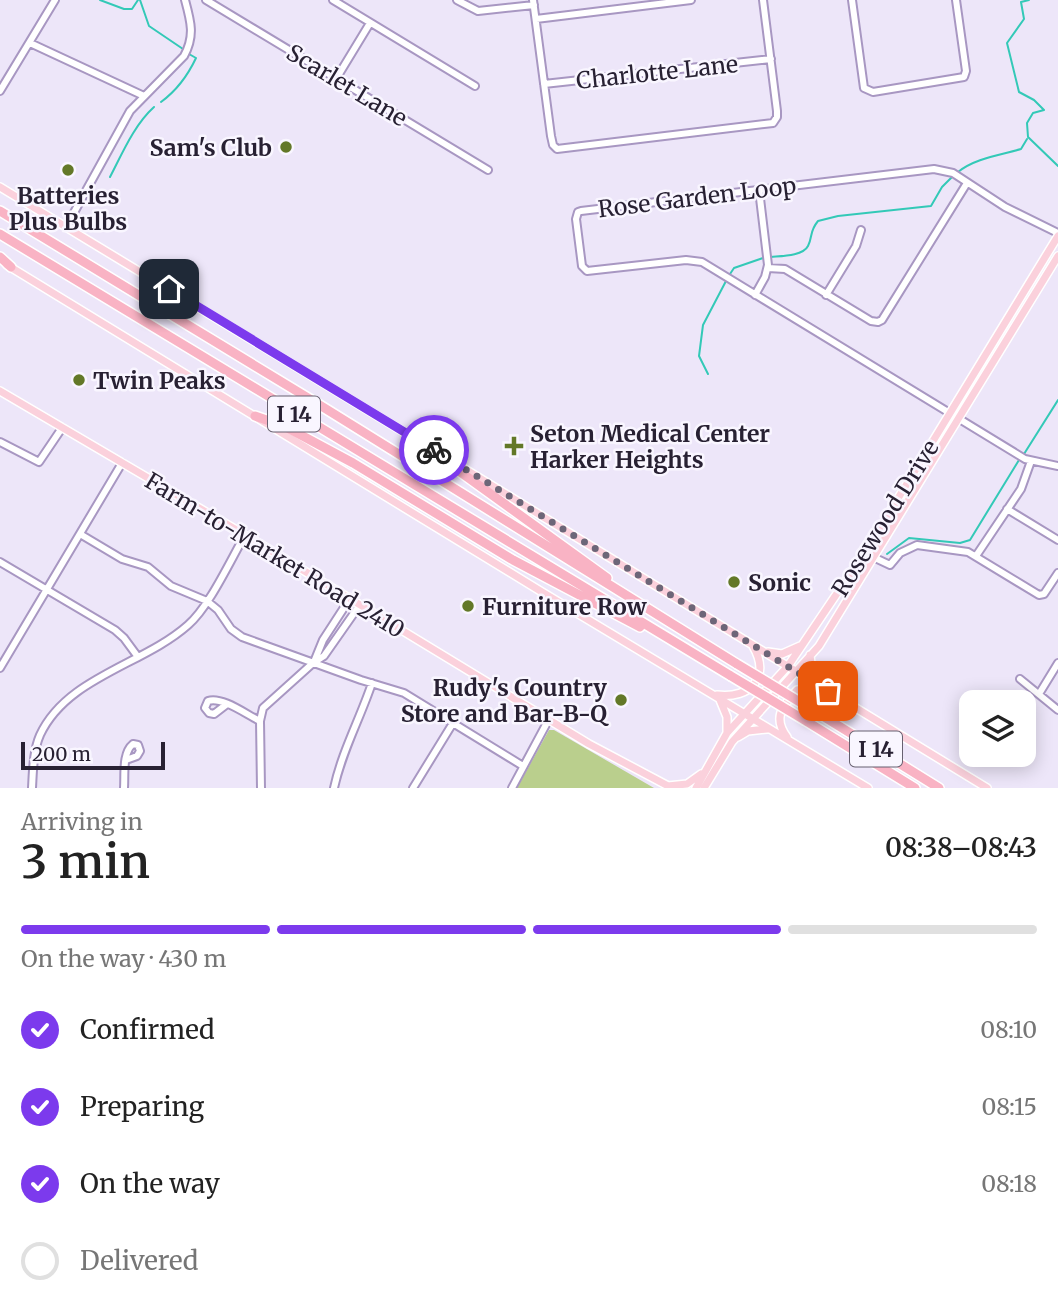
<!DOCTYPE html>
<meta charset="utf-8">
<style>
body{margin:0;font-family:Merriweather,serif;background:#f2f2f2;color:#222;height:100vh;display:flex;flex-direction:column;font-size:26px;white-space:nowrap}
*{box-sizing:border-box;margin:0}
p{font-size:23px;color:#767676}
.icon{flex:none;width:38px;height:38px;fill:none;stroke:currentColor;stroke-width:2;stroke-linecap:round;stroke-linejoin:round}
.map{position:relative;height:788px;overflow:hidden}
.side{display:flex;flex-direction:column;background:#fff;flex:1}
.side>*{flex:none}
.buttons{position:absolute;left:959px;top:690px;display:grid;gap:14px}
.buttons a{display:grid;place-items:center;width:77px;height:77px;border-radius:14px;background:#fff;box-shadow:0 4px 18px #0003;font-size:35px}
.scale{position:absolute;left:21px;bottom:18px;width:144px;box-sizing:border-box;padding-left:7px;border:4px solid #282133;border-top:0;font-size:19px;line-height:24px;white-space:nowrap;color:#282133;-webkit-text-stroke:5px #f9f6ff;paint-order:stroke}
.pin{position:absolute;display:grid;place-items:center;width:60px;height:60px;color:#fff;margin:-30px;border-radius:14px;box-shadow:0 4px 10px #0006}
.courier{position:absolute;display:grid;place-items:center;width:70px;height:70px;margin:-35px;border:5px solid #7c3aed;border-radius:50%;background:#fff;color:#222;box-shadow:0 2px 9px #0007}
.summary em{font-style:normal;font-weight:600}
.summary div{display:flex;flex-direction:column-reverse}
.summary{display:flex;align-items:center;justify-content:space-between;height:119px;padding:0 21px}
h1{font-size:46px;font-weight:600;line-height:52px}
.bar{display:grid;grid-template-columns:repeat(4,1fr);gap:10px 7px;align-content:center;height:84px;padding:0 21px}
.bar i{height:9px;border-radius:5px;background:#e0e0e0}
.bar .current{background:#7c3aed}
.bar p{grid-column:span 4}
ol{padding:0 21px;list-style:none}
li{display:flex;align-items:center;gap:21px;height:77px}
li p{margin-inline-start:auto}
li .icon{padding:7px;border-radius:50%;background:#7c3aed;color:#fff;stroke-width:4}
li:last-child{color:#767676}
li i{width:38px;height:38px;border:4px solid #e0e0e0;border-radius:50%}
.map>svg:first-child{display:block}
.green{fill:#bacf8d}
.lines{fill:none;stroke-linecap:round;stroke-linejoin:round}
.stream{stroke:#33c9b7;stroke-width:2}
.minor-casing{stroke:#a897c2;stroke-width:10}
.major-casing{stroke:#fff;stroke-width:10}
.highway-casing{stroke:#fff;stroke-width:12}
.minor{stroke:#fff;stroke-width:6}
.major{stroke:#fbd1dc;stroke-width:7}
.highway{stroke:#f9b3c4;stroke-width:9}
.highway-bridge-casing{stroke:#fff;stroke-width:12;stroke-linecap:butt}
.highway-bridge{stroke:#f9b3c4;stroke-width:9}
.done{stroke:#6d6678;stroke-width:7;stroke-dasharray:0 12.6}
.route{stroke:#7c3aed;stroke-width:9}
.poi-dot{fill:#637828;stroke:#f9f6ff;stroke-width:2.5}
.labels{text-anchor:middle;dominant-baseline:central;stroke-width:5;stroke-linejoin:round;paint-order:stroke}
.shield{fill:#f9f6ff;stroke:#676170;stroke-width:2}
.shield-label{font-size:21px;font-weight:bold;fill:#282133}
.street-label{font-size:23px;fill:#282133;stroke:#f9f6ff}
.poi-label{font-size:23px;font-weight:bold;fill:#282133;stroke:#f9f6ff;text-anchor:start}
</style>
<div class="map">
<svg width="1058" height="788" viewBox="0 0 1058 788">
<rect width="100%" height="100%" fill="#ede6f9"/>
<path class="green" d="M549 730H554L654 788H517Z"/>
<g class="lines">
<path class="stream" d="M100 0 124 9H132L138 0
M140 0 149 26 183 49
M1029 0 1021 2 1024 19 1007 43 1019 92 1034 100 1044 110 1033 113 1027 123 1028 137 1058 166
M161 102C176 91 188 75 196 58L189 54
M958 172C975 158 1001 155 1021 149L1027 139
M110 177C122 154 134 125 154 107
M771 257C781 256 803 256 808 246 813 236 809 232 818 221L838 216 931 206 942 187 952 177
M730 274 734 268 763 258
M708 374 699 356 703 325 726 281
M1024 454 1058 400
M887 554 909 538 960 543 970 540 1019 460"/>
<g class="minor-casing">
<path id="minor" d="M206 0 488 170
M333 0 475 86
M457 0 478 11 534 5
M533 0 551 136 553 145 557 149 773 123 777 117V111L763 0
M852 0 864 88 873 92 964 77 966 71 956 0
M536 19 691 0
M30 43 144 96
M336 79 370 23
M544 84 771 59
M0 91 55 0
M66 227 130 111 184 56C195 36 191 22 185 0
M1058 233 1005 207 953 173 934 169 581 211 578 212 576 219 582 266 587 271 686 260 702 262 1025 459 1058 466
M768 268 785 269 871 321 878 322 882 320 967 183
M755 295 765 277 768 265 759 190
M826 295 856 246 861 230
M0 442 39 462 62 428
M1007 509 1058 540
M80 534 122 559 148 567 171 586 207 601 218 610 231 629 242 637 361 680 404 693 523 766
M976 556 1021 489 1031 461
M873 557 890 565 900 553 917 545 968 552 1039 595 1044 594 1058 573
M0 562 115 630 124 638 138 657
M314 662 323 640 349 600
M0 668 122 463
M1020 679 1058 710
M1039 694 1058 663
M227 704 214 714 209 713 205 708 208 701C222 696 247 715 260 721
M32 788C33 771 33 751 40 735 67 677 143 665 188 625 209 607 230 561 245 535
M124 788C125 774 122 753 133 744L138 745 140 751 137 756 126 760
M261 788 260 721 263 708 313 663 324 656 359 606
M334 788C342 751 360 719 372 683
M413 788 453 723
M512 788 549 719"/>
</g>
<g class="major-casing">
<path id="major" d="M0 187 440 454
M7 265 542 592 868 788
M0 391 245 535 589 744 672 788
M450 460 987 788
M768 652 782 654 800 646
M810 655 812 672 820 684
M717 695C751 699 771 677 753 646
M720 700 727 717V732
M738 737 748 731 767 729
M787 737C772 717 783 706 797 690L812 688 824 690
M668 786 687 784 701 774
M696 788 727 733 788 666 869 546 1058 236
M704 788 732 742 819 646 1058 256"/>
</g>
<g class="highway-casing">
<path id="highway" d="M0 211 318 404 737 664
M0 234 731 676
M0 257 11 267
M255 416 284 426 353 463 513 560 640 627
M435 451 441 458 607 578
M813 710 939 788
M806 721 915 788"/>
</g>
<use href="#minor" class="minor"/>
<use href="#major" class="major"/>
<use href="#highway" class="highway"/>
<g class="highway-bridge-casing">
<path id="highway-bridge" d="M737 664 813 710
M731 676 806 721"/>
</g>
<use href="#highway-bridge" class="highway-bridge"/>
</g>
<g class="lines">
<path class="done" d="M434 450 828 691"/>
<path class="route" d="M169 289 434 450"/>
</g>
<g class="poi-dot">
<circle cx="286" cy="147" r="7"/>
<circle cx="68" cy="170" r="7"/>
<circle cx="79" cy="380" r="7"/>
<path d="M510.5 435.5h7v7h7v7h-7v7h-7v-7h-7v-7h7z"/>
<circle cx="734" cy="582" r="7"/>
<circle cx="468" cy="606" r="7"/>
<circle cx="621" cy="700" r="7"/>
</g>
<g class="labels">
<g class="shield">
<rect x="268" y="396.5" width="52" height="35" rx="5"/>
<rect x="850" y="731.5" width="52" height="35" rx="5"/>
</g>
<g class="shield-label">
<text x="294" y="414">I 14</text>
<text x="876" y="749">I 14</text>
</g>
<g class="street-label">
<text transform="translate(657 72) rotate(-6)">Charlotte Lane</text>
<text transform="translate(347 85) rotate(31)">Scarlet Lane</text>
<text transform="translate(697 197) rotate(-7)">Rose Garden Loop</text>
<text transform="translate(885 518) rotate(-58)">Rosewood Drive</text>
<text transform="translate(275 555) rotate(31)">Farm-to-Market Road 2410</text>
</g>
<g class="poi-label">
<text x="272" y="147" text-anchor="end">Sam's Club</text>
<text x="68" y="195" text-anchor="middle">Batteries<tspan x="68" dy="26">Plus Bulbs</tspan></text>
<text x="93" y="380">Twin Peaks</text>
<text x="530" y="433">Seton Medical Center<tspan x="530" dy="26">Harker Heights</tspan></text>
<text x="748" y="582">Sonic</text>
<text x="482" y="606">Furniture Row</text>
<text x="607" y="687" text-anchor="end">Rudy's Country<tspan x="607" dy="26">Store and Bar-B-Q</tspan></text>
</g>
</g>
</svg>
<div class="buttons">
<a><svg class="icon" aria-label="layers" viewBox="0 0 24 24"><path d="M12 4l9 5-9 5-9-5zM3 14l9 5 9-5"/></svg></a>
</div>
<div class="scale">200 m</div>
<div class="pin" style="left:828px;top:691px;background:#ea580c"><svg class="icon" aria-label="bag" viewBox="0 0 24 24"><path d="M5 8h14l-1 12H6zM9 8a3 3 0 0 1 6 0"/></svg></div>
<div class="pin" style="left:169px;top:289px;background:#1f2937"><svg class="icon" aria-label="home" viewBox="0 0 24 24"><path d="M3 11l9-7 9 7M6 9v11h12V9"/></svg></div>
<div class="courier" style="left:434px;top:450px"><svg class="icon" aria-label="bike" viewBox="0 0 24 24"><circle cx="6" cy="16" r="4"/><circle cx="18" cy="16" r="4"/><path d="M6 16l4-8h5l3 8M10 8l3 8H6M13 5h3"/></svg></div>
</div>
<section class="side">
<div class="summary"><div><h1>3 min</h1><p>Arriving in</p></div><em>08:38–08:43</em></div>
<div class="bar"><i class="current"></i><i class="current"></i><i class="current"></i><i></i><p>On the way · 430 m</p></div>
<ol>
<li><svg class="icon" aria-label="check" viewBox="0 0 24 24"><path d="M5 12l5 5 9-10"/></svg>Confirmed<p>08:10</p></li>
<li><svg class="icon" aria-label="check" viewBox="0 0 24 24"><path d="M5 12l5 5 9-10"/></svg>Preparing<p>08:15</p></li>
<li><svg class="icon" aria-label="check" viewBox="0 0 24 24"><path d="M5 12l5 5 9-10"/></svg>On the way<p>08:18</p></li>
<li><i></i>Delivered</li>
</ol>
</section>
